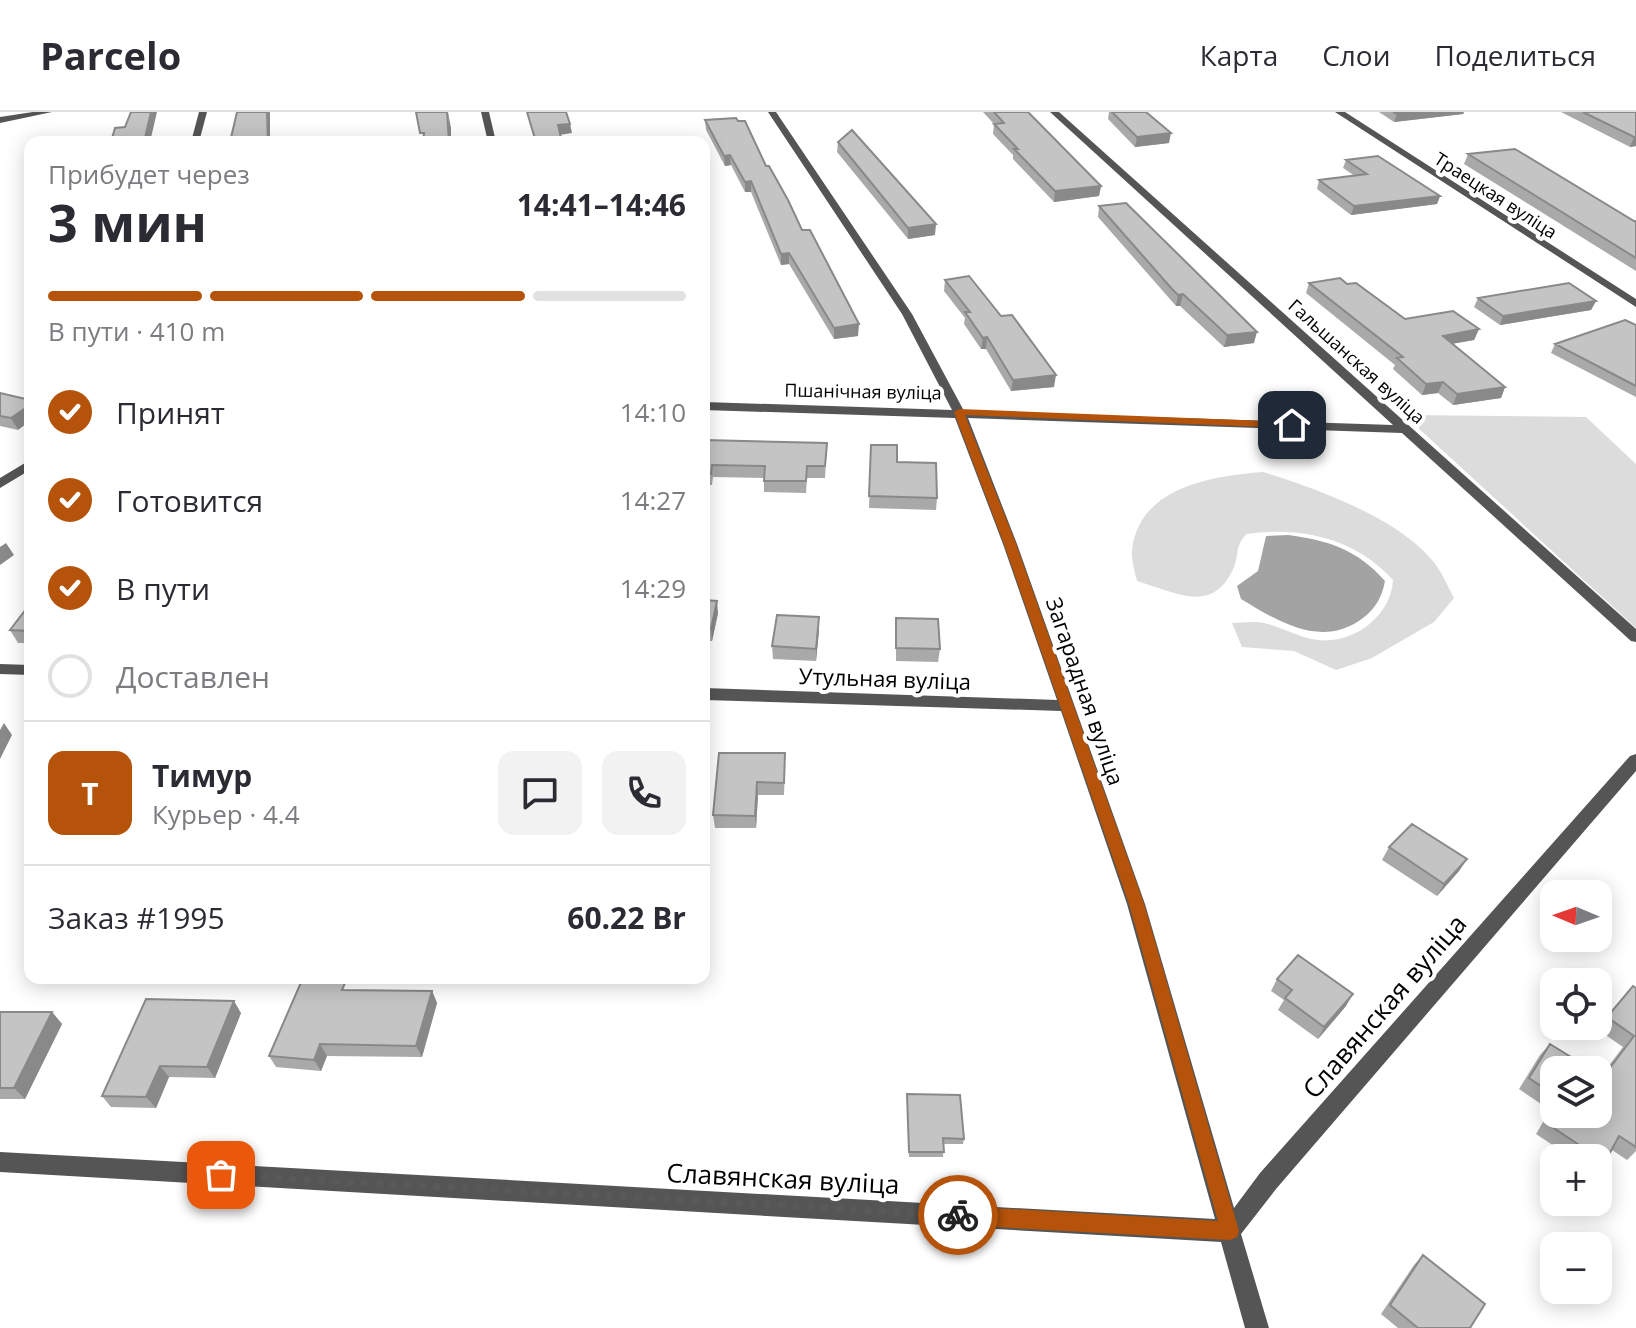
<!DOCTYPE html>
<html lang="ru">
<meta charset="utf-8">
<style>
body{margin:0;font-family:"Open Sans",sans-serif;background:#f2f2f3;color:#2b2b33;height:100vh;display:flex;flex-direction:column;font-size:30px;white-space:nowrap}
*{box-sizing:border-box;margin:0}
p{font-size:26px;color:#7c7c81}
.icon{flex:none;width:44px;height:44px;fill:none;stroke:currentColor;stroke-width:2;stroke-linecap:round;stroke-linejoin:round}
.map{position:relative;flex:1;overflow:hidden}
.side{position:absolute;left:24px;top:24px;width:686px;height:848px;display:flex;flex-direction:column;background:#fff;border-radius:16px;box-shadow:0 4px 20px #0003}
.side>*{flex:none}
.needle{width:52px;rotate:272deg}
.controls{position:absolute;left:1540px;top:768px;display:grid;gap:16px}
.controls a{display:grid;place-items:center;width:72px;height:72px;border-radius:16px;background:#fff;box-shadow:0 4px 20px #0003;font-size:40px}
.pin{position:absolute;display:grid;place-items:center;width:68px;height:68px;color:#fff;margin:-34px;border-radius:16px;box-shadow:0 4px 12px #0006}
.courier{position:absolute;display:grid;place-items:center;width:80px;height:80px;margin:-40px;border:6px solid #b45309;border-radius:50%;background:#fff;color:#222;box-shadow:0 2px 10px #0007}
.summary em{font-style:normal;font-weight:700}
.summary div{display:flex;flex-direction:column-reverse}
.summary{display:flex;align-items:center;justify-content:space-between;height:136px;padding:0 24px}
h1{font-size:52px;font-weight:700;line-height:60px}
.bar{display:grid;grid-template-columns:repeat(4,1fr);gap:12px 8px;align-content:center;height:96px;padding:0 24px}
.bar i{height:10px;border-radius:6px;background:#e1e1e2}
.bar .active{background:#b45309}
.bar p{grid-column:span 4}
.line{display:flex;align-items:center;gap:20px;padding:0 24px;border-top:2px solid #e1e1e2}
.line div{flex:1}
.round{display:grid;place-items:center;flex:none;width:84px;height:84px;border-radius:16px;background:#f2f2f3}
ol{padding:0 24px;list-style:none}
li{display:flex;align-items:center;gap:24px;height:88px}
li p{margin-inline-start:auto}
li .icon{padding:8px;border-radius:50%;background:#b45309;color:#fff;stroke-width:4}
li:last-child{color:#7c7c81}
li i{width:44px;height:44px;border:4px solid #e1e1e2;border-radius:50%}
header{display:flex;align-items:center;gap:48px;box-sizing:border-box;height:112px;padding:0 40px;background:#fff;border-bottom:2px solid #e1e1e2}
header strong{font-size:38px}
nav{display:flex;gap:44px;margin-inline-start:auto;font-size:28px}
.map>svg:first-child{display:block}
.green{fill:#dcdcdc}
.water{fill:#a3a3a3}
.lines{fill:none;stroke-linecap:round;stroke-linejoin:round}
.street{fill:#555;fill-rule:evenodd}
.wall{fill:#a9a9a9}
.shaded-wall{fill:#898989}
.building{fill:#c4c4c4;stroke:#898989;stroke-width:2}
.route{fill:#b45309}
.done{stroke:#595959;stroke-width:8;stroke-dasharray:0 14.4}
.labels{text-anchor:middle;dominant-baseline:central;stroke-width:8;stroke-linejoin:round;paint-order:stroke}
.far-street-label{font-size:18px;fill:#000;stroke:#fff}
.street-label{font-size:22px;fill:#000;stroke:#fff}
.near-street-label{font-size:26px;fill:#000;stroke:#fff}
</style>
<header>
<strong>Parcelo</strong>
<nav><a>Карта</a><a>Слои</a><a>Поделиться</a></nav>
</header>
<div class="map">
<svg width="1636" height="1216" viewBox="0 0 1636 1216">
<rect width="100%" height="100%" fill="#fff"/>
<path class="green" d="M1404 303 1586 305 1636 352V516Z
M1263 360C1316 376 1402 407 1436 453 1443 463 1448 475 1454 486L1434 510 1372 546 1336 558 1294 539 1242 535 1232 511C1242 511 1254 509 1264 511 1282 515 1299 526 1318 528 1354 532 1391 504 1393 468 1356 427 1302 414 1247 422 1235 432 1239 443 1234 455 1213 504 1175 480 1137 469 1135 460 1131 448 1132 438 1139 375 1212 364 1263 360Z"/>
<path class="water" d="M1288 423C1328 428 1358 438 1385 469 1382 485 1376 496 1363 506 1322 537 1279 510 1241 487L1237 474 1258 459 1266 424Z"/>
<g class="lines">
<path class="street" d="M33 0H52L0 11V5Z
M199 0H207L199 30H191Z
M481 0H489L496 30H488Z
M768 0H776L912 202 964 299 1393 313 1050 0H1059L1636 517V530L1631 529 1402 321 968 306 1017 432 1145 792 1234 1096 1260 1061 1630 644 1636 642V659L1276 1077 1241 1122 1269 1216H1245L1221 1130 0 1060V1040L1215 1107 1127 792 1061 599 704 588V576L1057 588 1003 432 955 306 704 298V290L952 298 902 202Z
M1335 0H1345L1636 187V195Z
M30 348V358L0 376V366Z
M0 552 30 553V563L0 562Z"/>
</g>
<path class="wall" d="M983 0H1028L1101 74 1099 84 1054 90 1013 47V43L993 22 994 12Z
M1109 0H1146L1169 31 1135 35 1108 7Z
M1379 0H1464L1463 2 1394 10Z
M1561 0H1636V34L1630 35Z
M705 8 766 54 858 224 834 227 789 152 781 153 751 80H745L731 53 725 54 706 18Z
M838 30 935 123 908 127 837 40Z
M1468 42 1634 109H1636V159L1464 52Z
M1346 48 1440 84 1437 92 1351 103 1317 77 1319 68 1355 64 1343 56Z
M1099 94 1254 231 1224 235 1180 194H1176L1098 105Z
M945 168 1054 275 1011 279 986 237H981L964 212 965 206 944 179Z
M1309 171 1347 172 1405 207 1479 217 1474 228 1452 232 1505 275 1501 286 1453 293 1438 281 1422 283 1393 257 1395 253 1306 181Z
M1478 186 1596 189 1591 198 1500 213 1474 195Z
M1636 213V285L1551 241 1555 232Z
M0 281 18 318 0 314Z
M704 328 827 331 825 366H807L806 381 764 380V366L713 365 712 373H704Z
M871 333 897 350 937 386 936 398 869 396Z
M704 488 718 501 712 529H704Z
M30 492V531H18L10 518Z
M819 505V518L816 549 773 547 772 534Z
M896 506 940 537 938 550 896 549Z
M719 641 785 654 784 683H758L756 716H715L713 703Z
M1389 735 1467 747 1459 759 1437 784 1382 748Z
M1277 867 1346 894 1318 927 1278 898 1284 888 1271 879Z
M1633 874 1636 876V1039L1627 1048 1612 1038 1605 1050 1598 1057V1046H1572L1536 1022 1550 998 1519 977 1540 943 1550 932 1554 958V1002L1601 964 1623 935 1597 917Z
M348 878 432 879 437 891 422 945 327 944 321 959 276 955 269 944Z
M0 900H52L62 912 25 987H0Z
M241 901 215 966 169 965 156 996 111 995 102 984Z
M907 982 964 1027 963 1032H944L943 1045H909Z
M1423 1143 1470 1216H1398L1381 1202 1414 1153Z"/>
<path class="shaded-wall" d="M151 0H157L150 30H144Z
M267 0H270V30H268Z
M448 0 451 16V30H449Z
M1414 0H1464L1463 2 1394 10 1397 2Z
M570 12 572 21 559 23 558 13Z
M1171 21 1169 31 1135 35 1137 25Z
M1634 25H1636V34L1630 35Z
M730 43 731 53 725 54 724 44Z
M751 69V80H745V70Z
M1101 74 1099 84 1054 90 1055 79Z
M1440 84 1437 92 1351 103 1354 94Z
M936 112 935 123 908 127V116Z
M789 141V152L781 153V142Z
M1183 182 1180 194H1176L1178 183Z
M1596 189 1591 198 1500 213 1503 204Z
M859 212 858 224 834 227V216Z
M1479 217 1474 228 1438 234 1443 224Z
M1257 220 1254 231 1224 235 1227 223Z
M987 225 986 237H981L983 226Z
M1056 263 1054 275 1011 279 1013 268Z
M1443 270 1438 281 1422 283 1426 272Z
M1505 275 1501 286 1453 293 1457 282Z
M30 293V309L18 318 11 306Z
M6 431 14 443 0 453V435Z
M717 489 718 501 712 529 711 517Z
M819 505V518L816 549V537Z
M4 611 12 623 0 647V618Z
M757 670 758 683 756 716 755 704Z
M1467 747 1459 759 1437 784 1444 772Z
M432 879 437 891 422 945 416 934Z
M1353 882 1346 894 1318 927 1324 915Z
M234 889 241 901 215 966 207 955Z
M52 900 62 912 25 987 14 976Z
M320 932 327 944 321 959 314 948Z
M160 954 169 965 156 996 146 985Z"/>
<path class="building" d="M131 0H151L144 30H111L115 16 125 15Z
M237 0H267L268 30H230Z
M416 0H447L449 30H423L424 21H420Z
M527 0H566L570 12 558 13 562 30H536Z
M994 0H1028L1101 74 1055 79 1014 37H1018L994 12 1004 11Z
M1112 0H1146L1171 21 1137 25Z
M1393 0H1414L1397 2Z
M1583 0H1636V25H1634Z
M736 6 738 9H745L766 54H769L788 88 802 118H810L859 212 834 216 789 141 781 142 751 69 745 70 730 43 724 44 705 8Z
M852 18 936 112 908 116 838 30Z
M1515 37 1634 109H1636V146L1468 42Z
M1378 44 1440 84 1354 94 1319 68 1367 62 1346 48Z
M1126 91 1257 220 1227 223 1183 182 1178 183 1172 177 1099 94Z
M969 164 1001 204 1012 203 1056 263 1013 268 987 225 983 226 965 200H970L945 168Z
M1340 166 1347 172 1356 171 1405 207 1453 199 1479 217 1443 224 1505 275 1457 282 1443 270 1426 272 1397 246 1403 245 1309 171Z
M1569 171 1596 189 1503 204 1478 186Z
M1625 208 1636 213V274L1555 232Z
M0 281 30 288V293L11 306 0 304Z
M704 328 827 331 825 354H807L806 369H764L765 354 712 353 711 362H704Z
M871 333H897V350L936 351 937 386 869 384Z
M704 488 717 489 711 517 704 516Z
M30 492V519L10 518Z
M777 503 819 505 816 537 772 534Z
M896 506 938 507 940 537 896 536Z
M719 641H785L784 671 757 670 755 704 713 703Z
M1412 712 1467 747 1444 772 1389 735Z
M1298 843 1353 882 1324 915 1285 886 1292 878 1277 867Z
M302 868 345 871 342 878 432 879 416 934 320 932 314 948 269 944Z
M1633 874 1636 876V1035L1619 1024 1605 1050 1546 1011 1554 997V1002H1598V962L1603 965 1634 924 1607 905Z
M146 887 234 889 207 955 160 954 146 985 102 984Z
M0 900H52L14 976H0Z
M1550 932 1592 958H1554V983L1529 966Z
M907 982 960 983 964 1027 943 1026 944 1040H909Z
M1423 1143 1485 1192 1470 1216H1418L1390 1193Z"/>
<path class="route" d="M959 297 1292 310 1297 313 1292 316 965 303 1016 432 1144 792 1239 1119 1237 1125 1230 1128 958 1113 952 1110 949 1103 952 1097 958 1094 1218 1109 1129 792 1004 432 954 300Z"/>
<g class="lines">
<path class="done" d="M221 1063 958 1103"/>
</g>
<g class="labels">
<g class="far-street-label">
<text transform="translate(1496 83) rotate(33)">Траецкая вуліца</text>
<text transform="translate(1357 249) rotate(42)">Гальшанская вуліца</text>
<text transform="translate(863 279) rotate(1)">Пшанічная вуліца</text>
</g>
<g class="street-label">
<text transform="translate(885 566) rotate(2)">Утульная вуліца</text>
<text transform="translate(1086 579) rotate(71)">Загарадная вуліца</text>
</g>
<g class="near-street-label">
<text transform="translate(1384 894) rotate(-49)">Славянская вуліца</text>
<text transform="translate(783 1066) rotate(3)">Славянская вуліца</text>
</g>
</g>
</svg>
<div class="controls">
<a><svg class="needle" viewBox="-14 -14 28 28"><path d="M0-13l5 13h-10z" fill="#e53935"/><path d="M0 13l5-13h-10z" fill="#7c7c81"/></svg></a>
<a><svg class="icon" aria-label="locate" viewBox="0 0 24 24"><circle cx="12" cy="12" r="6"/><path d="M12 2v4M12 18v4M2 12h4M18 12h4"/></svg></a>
<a><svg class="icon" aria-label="layers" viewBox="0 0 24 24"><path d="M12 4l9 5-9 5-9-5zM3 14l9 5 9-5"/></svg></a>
<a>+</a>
<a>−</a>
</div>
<div class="pin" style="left:221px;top:1063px;background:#ea580c"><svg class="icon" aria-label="bag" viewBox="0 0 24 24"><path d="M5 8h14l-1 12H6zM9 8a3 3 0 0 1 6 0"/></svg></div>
<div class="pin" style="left:1292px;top:313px;background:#1f2937"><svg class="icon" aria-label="home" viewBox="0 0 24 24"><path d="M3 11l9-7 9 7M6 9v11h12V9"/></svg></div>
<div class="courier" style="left:958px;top:1103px"><svg class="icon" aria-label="bike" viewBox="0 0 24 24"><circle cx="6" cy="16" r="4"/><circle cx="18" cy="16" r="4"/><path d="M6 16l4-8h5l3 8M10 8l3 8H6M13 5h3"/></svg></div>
<section class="side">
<div class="summary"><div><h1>3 мин</h1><p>Прибудет через</p></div><em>14:41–14:46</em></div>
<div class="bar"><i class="active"></i><i class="active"></i><i class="active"></i><i></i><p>В пути · 410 m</p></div>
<ol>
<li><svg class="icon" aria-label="check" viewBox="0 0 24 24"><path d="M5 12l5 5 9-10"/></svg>Принят<p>14:10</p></li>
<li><svg class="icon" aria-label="check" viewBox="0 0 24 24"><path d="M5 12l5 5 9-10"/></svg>Готовится<p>14:27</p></li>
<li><svg class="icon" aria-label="check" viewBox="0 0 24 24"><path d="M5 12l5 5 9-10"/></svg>В пути<p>14:29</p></li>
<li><i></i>Доставлен</li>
</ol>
<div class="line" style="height:144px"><b class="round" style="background:#b45309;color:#fff">Т</b><div><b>Тимур</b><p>Курьер · 4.4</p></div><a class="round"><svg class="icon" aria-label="chat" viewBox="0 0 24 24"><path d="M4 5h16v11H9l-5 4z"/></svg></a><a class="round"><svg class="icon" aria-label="phone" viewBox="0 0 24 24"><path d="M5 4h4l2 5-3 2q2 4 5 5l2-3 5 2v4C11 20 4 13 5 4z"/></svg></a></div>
<div class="line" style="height:104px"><div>Заказ #1995</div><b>60.22 Br</b></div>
</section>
</div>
